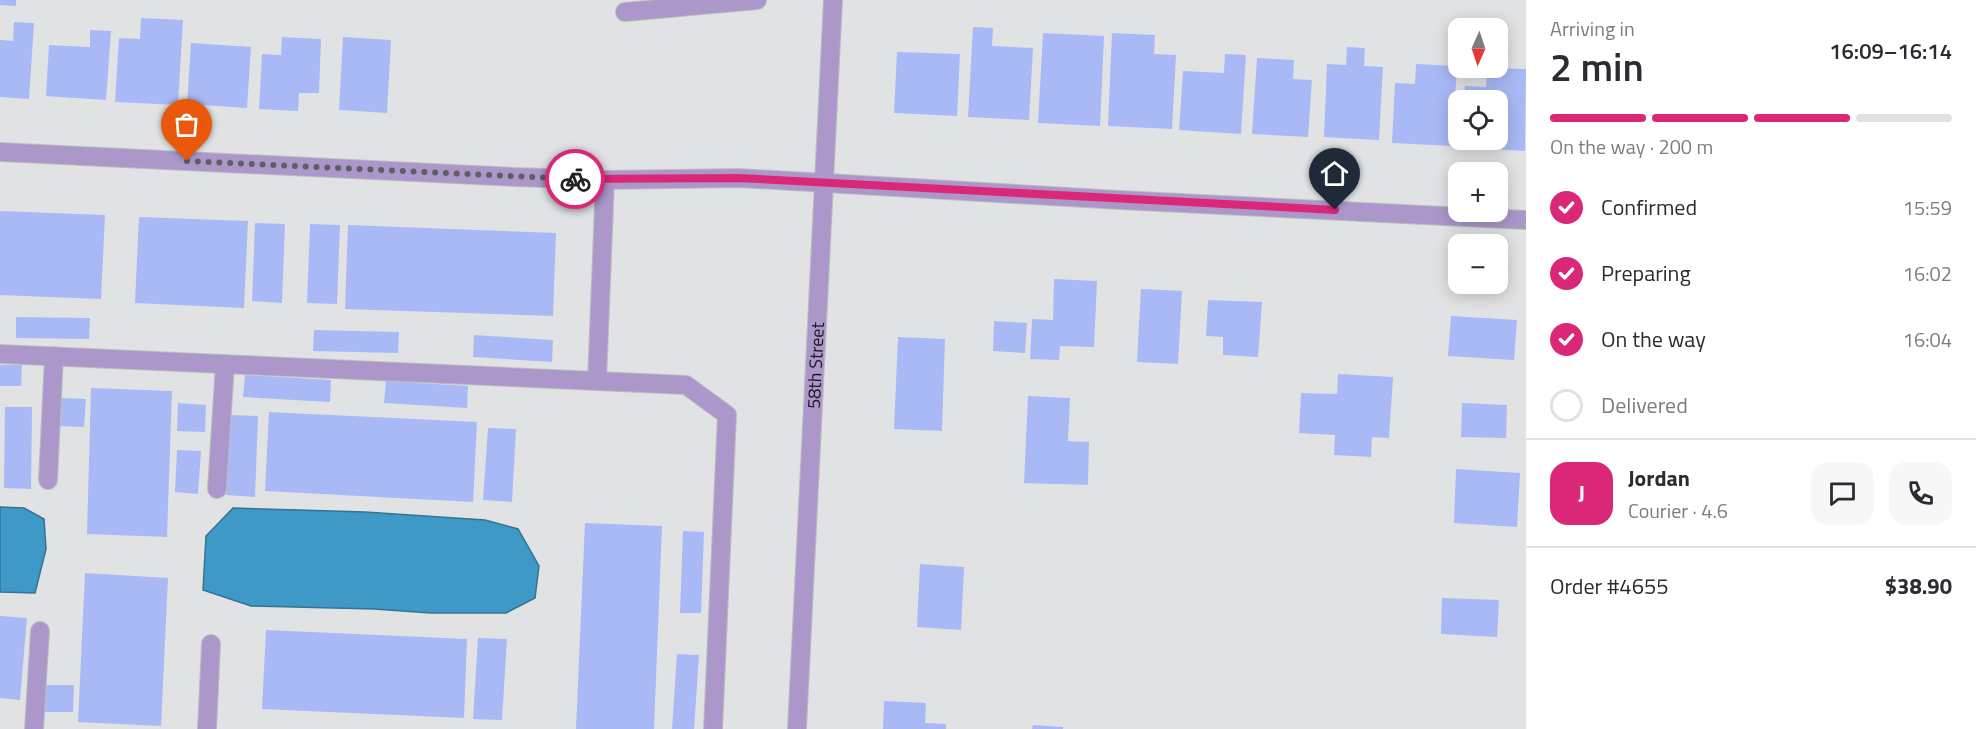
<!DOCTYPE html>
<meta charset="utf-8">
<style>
body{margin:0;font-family:"Titillium Web",sans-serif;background:#f7f7f7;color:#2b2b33;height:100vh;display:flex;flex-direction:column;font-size:22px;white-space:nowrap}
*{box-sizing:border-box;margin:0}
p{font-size:20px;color:#7c7c81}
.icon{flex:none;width:33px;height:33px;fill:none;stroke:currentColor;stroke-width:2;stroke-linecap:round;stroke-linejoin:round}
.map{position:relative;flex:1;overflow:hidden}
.sheet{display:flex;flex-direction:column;background:#fff;width:450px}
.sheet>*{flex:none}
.needle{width:39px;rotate:183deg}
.controls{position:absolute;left:1448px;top:18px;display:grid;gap:12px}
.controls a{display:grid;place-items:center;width:60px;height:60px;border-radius:12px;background:#fff;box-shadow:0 3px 15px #0003;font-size:30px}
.pin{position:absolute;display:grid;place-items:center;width:51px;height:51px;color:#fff;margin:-62px -26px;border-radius:50% 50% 50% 0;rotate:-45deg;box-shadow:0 0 6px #0007}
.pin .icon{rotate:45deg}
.courier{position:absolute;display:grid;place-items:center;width:60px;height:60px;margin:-30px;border:4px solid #db2777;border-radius:50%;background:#fff;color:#222;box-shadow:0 2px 8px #0007}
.headline em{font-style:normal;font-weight:600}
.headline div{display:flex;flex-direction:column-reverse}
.headline{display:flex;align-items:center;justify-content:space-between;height:102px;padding:0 24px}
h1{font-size:39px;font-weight:600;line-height:45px}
.bar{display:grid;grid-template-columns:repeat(4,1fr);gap:9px 6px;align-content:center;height:72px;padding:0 24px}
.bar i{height:8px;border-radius:4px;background:#e1e1e2}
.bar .selected{background:#db2777}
.bar p{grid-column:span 4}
.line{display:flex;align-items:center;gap:15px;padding:0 24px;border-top:2px solid #e1e1e2}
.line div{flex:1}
.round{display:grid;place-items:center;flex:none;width:63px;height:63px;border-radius:18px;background:#f7f7f7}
ol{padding:0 24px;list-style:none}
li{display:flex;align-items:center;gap:18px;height:66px}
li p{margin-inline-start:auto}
li .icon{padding:6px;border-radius:50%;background:#db2777;color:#fff;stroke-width:4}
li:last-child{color:#7c7c81}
li i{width:33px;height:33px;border:3px solid #e1e1e2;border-radius:50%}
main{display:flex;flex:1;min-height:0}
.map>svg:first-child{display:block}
.water{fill:#3f99c7;stroke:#347393;stroke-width:1.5}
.building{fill:#a9b9f5}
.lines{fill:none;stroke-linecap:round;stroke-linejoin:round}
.minor-casing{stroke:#bdbec0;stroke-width:20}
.minor{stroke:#ac97ca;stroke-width:18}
.done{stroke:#5f5f61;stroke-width:6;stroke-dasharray:0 10.8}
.route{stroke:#db2777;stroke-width:8}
.labels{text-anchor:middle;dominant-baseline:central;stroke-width:5;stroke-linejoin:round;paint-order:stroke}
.street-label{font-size:18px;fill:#19191a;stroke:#e1e2e4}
</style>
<main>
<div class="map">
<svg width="1526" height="729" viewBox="0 0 1526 729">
<rect width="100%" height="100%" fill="#e1e2e4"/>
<path class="water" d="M0 507 24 508 44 519 46 549 35 593 0 592Z
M233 508 365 512 485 520 518 529 539 566 535 598 506 613H431L374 609 251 606 203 590 206 536Z"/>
<path class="building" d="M0 0H16V6L0 5Z
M141 18 183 20 178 105 115 102 119 38 140 39Z
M14 22 34 23 29 99 0 97V40L13 41Z
M973 27 993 28 992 46 1033 48 1029 120 968 117Z
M90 30 111 31 106 100 46 96 49 45 90 47Z
M1043 33 1104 36 1100 126 1038 123Z
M1112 33 1155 35 1154 54 1176 55 1172 129 1108 126Z
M282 37 321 39 319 93H299L298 111 259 109 262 54 281 55Z
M343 37 391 40 387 113 339 110Z
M191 43 251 47 247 108 187 104Z
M1347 47 1365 48 1364 66 1383 67 1379 140 1324 137 1327 64 1346 65Z
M897 52 960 54 957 116 894 113Z
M1225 54 1246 55 1241 134 1179 130 1183 71 1224 73Z
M1257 58 1294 60 1293 79 1312 80 1308 137 1252 134Z
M1416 64 1457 66 1452 146 1392 143 1395 83 1415 84Z
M1487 68 1526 69 1525 151 1461 147 1462 140H1497V100H1464L1465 86 1486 87Z
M0 211 105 215 101 299 0 295Z
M139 217 248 221 244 308 135 303Z
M255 223 285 224 282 303 252 301Z
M310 224 340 225 337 304 307 303Z
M348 225 556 233 553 316 345 309Z
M1054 279 1097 281 1094 347 1060 346 1059 360 1030 359 1032 319 1053 320Z
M1141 289 1182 291 1178 364 1137 362Z
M1208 300 1262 302 1258 357 1223 355V337L1206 336Z
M1451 316 1517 320 1514 360 1448 356Z
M16 317 90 318 89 339 16 338Z
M994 321 1027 323 1025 353 993 351Z
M314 330 399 332 398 353 313 351Z
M474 335 553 340 552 362 473 357Z
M898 337 945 339 942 431 894 429Z
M0 365H22L21 386H0Z
M1338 374 1393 377 1389 438 1372 437 1371 457 1334 455 1335 435 1299 433 1301 393 1337 394Z
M245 375 331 380 330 402 243 397Z
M386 381 468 386 467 408 384 403Z
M91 388 172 391 167 537 87 534Z
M1028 396 1070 398 1068 441 1089 442 1088 485 1024 483Z
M59 398 86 399 84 427 57 426Z
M178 403 206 405 205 432 177 431Z
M1462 403 1507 405 1506 438 1461 437Z
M5 407H32L31 489 4 488Z
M269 412 477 422 473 502 265 491Z
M229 415 258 416 255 497 226 495Z
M488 428 516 429 512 502 483 500Z
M177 450 201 451 198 494 175 492Z
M1456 469 1520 473 1517 527 1454 523Z
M585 523 662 526 654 729H576Z
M683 531 704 532 701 613H680Z
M920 564 964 567 961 630 917 627Z
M85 573 168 578 161 726 78 722Z
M1442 598 1499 600 1497 637 1441 634Z
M0 616 27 618 20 700 0 698Z
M266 630 467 639 464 718 262 709Z
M478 638 507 639 502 720 473 719Z
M677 654 699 655 694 729H672Z
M45 685H74L73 712H45Z
M884 701 926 703 925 723 946 724V729H883Z
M1033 725 1063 727V729H1032Z"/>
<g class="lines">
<g class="minor-casing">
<g id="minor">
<path d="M625 12 757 0"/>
<path d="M0 152 514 177 605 180 739 178 1120 200 1526 220"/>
<path d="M0 354 597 381 605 180"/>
<path d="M597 381 686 385 727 415 713 729"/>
<path d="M48 480 54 356"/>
<path d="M217 489 225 364"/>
<path d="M34 729 40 631"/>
<path d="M207 729 211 644"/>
<path id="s1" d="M797 729 833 0"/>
</g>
</g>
<use href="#minor" class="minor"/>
</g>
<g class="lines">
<path class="done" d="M187 161 575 179"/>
<path class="route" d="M575 179 739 178 1335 210"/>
</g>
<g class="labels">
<g class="street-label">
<text stroke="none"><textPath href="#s1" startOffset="364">58th Street</textPath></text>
</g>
</g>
</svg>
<div class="controls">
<a><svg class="needle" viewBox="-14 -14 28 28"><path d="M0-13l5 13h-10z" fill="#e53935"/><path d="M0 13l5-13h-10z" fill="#7c7c81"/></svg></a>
<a><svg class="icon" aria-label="locate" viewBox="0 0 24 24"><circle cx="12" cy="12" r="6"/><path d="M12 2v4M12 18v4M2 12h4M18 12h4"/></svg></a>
<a>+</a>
<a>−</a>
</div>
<div class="pin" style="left:187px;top:161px;background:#ea580c"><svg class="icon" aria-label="bag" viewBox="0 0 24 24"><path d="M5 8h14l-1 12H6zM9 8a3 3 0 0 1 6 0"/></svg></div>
<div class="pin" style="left:1335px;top:210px;background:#1f2937"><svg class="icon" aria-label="home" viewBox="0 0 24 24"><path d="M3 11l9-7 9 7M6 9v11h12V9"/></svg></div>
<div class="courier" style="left:575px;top:179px"><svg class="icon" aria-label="bike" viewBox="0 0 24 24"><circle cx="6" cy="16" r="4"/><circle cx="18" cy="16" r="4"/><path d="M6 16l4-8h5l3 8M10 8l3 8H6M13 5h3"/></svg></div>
</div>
<section class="sheet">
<div class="headline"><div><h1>2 min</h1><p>Arriving in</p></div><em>16:09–16:14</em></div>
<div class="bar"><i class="selected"></i><i class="selected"></i><i class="selected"></i><i></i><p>On the way · 200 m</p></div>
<ol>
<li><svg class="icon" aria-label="check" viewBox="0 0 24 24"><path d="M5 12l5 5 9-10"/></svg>Confirmed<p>15:59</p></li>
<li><svg class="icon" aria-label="check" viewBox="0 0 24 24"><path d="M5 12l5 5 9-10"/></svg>Preparing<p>16:02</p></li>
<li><svg class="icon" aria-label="check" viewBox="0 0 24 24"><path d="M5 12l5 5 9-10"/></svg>On the way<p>16:04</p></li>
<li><i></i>Delivered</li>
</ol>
<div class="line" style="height:108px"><b class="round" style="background:#db2777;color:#fff">J</b><div><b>Jordan</b><p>Courier · 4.6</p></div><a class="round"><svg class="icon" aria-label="chat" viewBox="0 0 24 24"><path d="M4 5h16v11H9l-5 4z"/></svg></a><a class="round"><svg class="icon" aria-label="phone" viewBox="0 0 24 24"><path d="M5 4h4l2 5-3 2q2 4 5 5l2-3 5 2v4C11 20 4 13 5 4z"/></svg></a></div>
<div class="line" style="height:78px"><div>Order #4655</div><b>$38.90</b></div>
</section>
</main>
